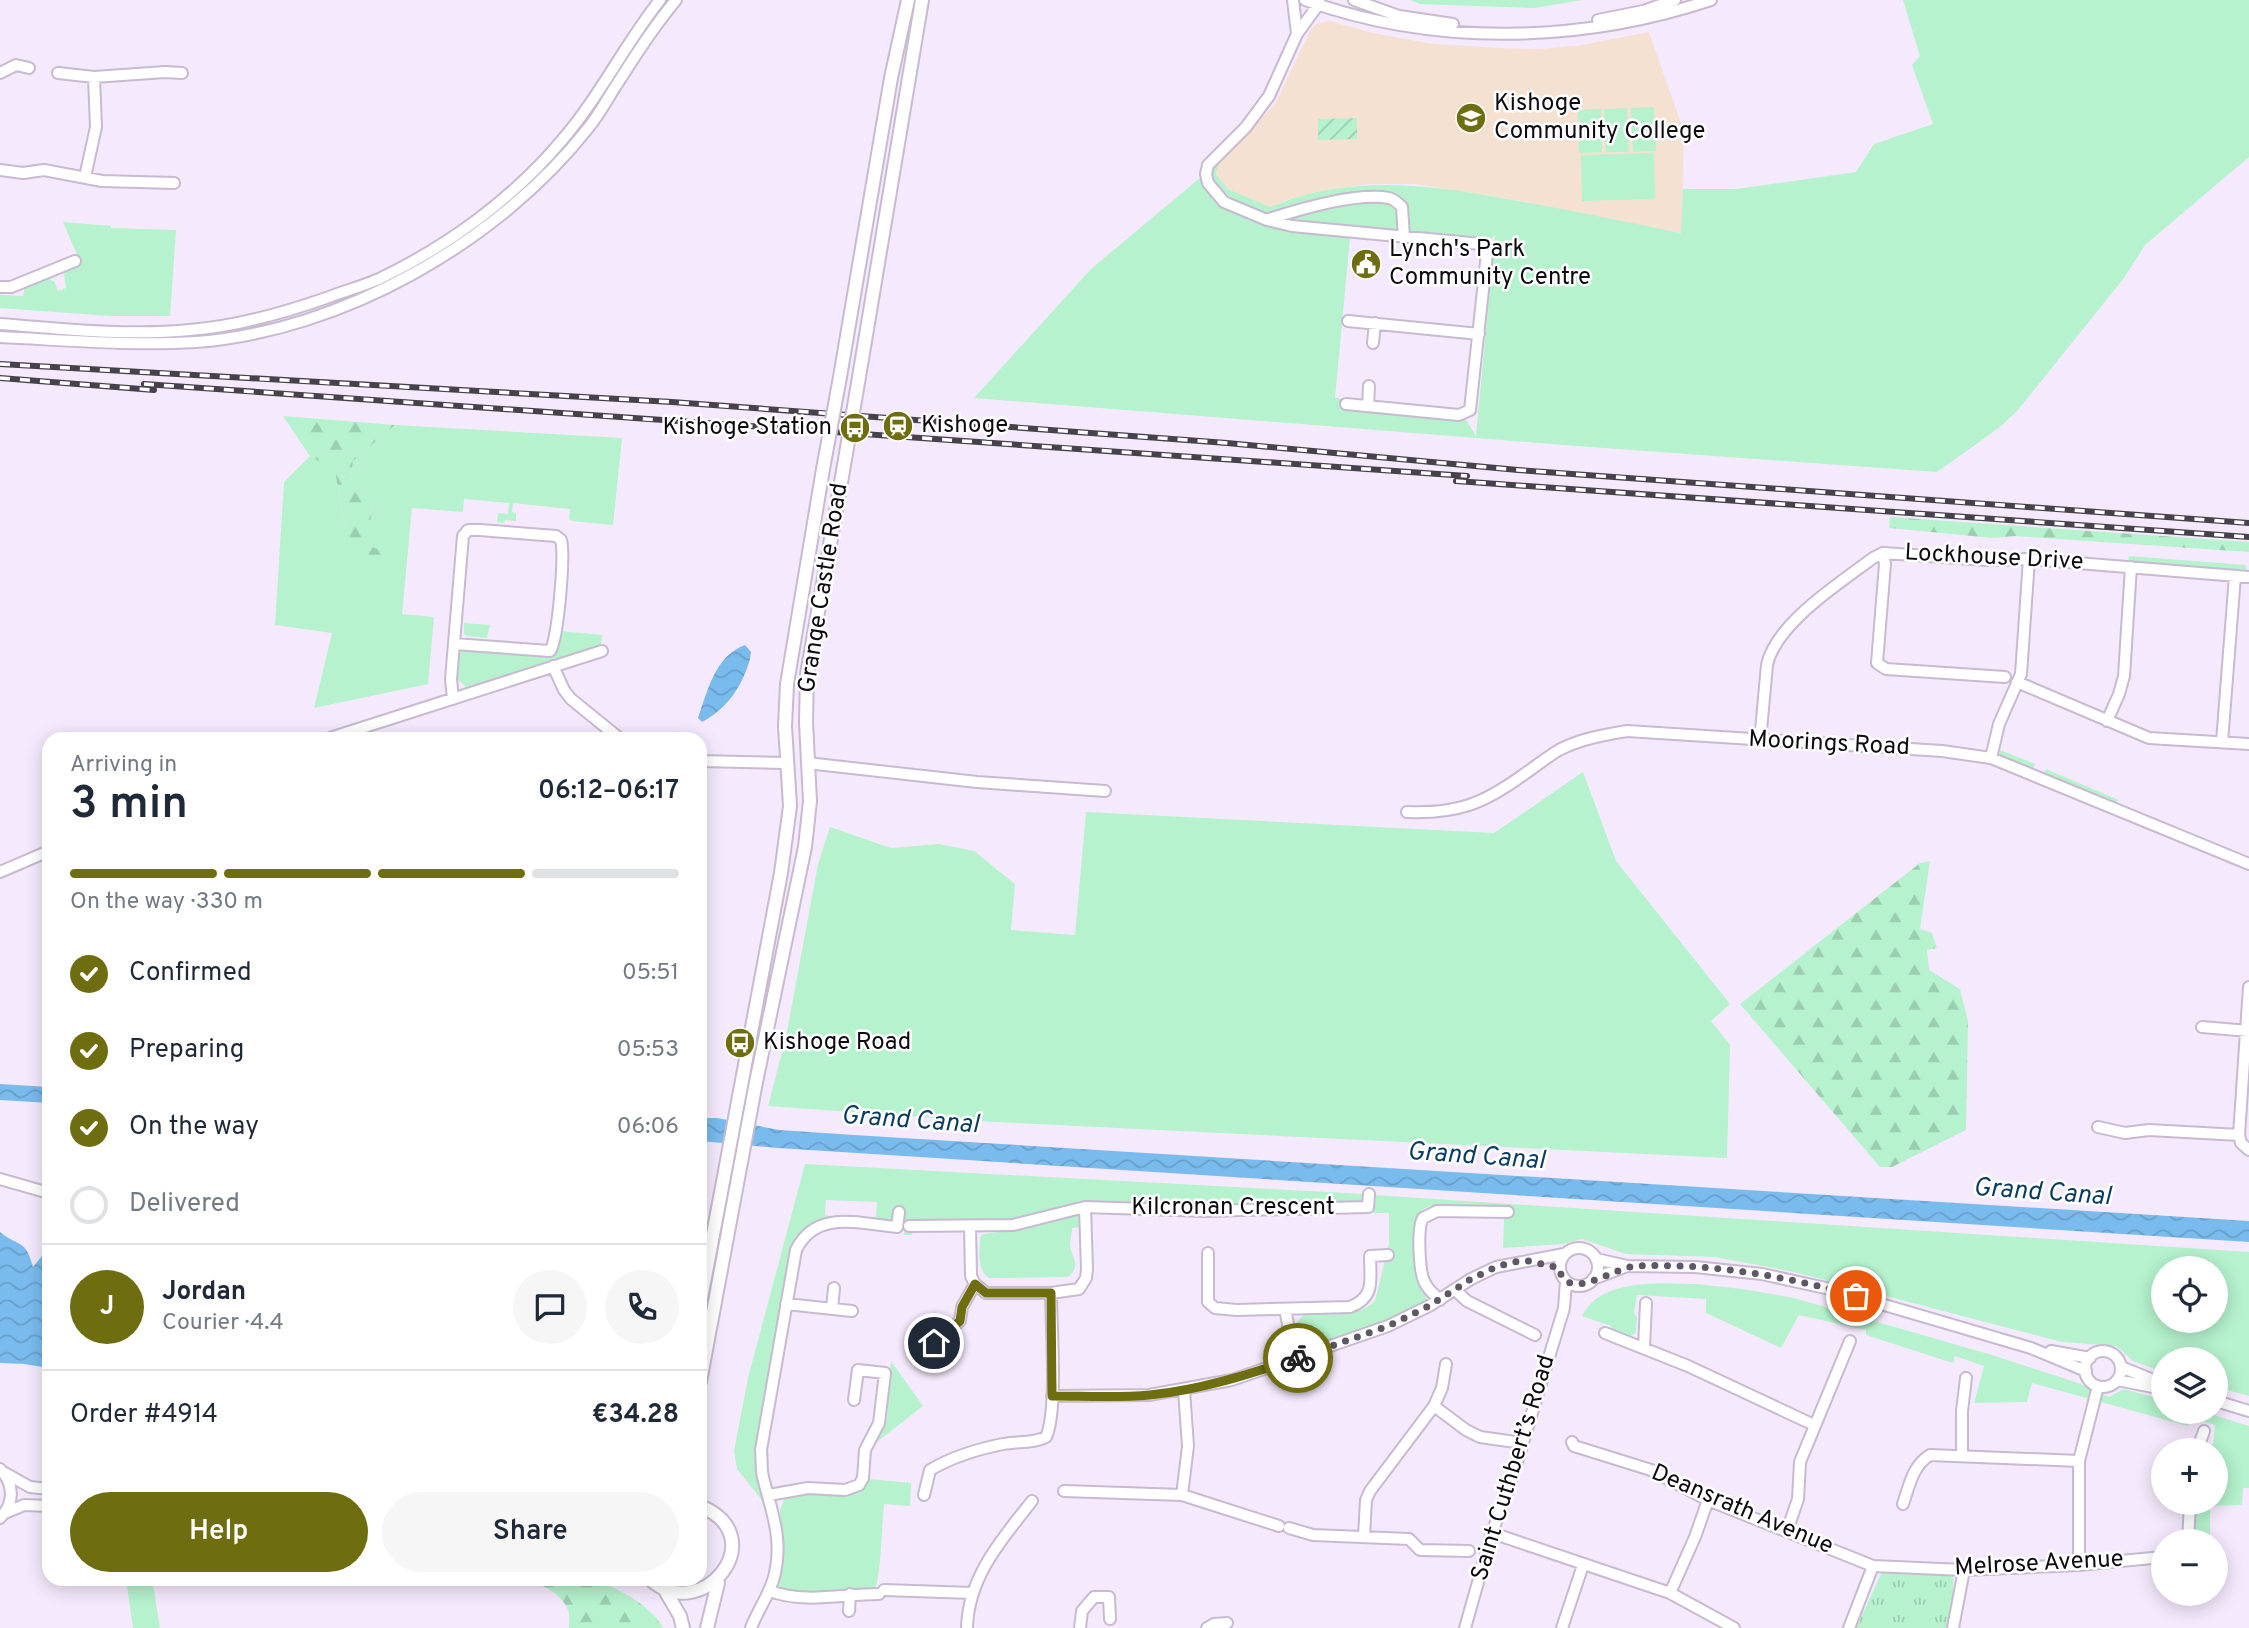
<!DOCTYPE html>
<meta charset="utf-8">
<style>
body{margin:0;font-family:Overpass,sans-serif;background:#f6f6f7;color:#1f2937;height:100vh;display:flex;flex-direction:column;font-size:26px;white-space:nowrap}
*{box-sizing:border-box;margin:0}
p{font-size:23px;color:#747a83}
.icon{flex:none;width:38px;height:38px;fill:none;stroke:currentColor;stroke-width:2;stroke-linecap:round;stroke-linejoin:round}
.map{position:relative;flex:1;overflow:hidden}
.details{position:absolute;left:42px;top:732px;width:665px;height:854px;display:flex;flex-direction:column;background:#fff;border-radius:21px;box-shadow:0 4px 18px #0003}
.details>*{flex:none}
.buttons{position:absolute;left:2151px;top:1256px;display:grid;gap:14px}
.buttons a{display:grid;place-items:center;width:77px;height:77px;border-radius:50%;background:#fff;box-shadow:0 4px 18px #0003;font-size:35px}
.pin{position:absolute;display:grid;place-items:center;width:60px;height:60px;color:#fff;margin:-30px;border:4px solid #fff;border-radius:50%;box-shadow:0 2px 7px #0007}
.courier{position:absolute;display:grid;place-items:center;width:70px;height:70px;margin:-35px;border:5px solid #6e6e10;border-radius:50%;background:#fff;color:#222;box-shadow:0 2px 9px #0007}
.head em{font-style:normal;font-weight:600}
.head div{display:flex;flex-direction:column-reverse}
.head{display:flex;align-items:center;justify-content:space-between;height:119px;padding:0 28px}
h1{font-size:46px;font-weight:600;line-height:52px}
.bar{display:grid;grid-template-columns:repeat(4,1fr);gap:10px 7px;align-content:center;height:84px;padding:0 28px}
.bar i{height:9px;border-radius:5px;background:#e0e1e3}
.bar .current{background:#6e6e10}
.bar p{grid-column:span 4}
.line{display:flex;align-items:center;gap:18px;padding:0 28px;border-top:2px solid #e0e1e3}
.line div{flex:1}
.round{display:grid;place-items:center;flex:none;width:74px;height:74px;border-radius:37px;background:#f6f6f7}
ol{padding:0 28px;list-style:none}
li{display:flex;align-items:center;gap:21px;height:77px}
li p{margin-inline-start:auto}
li .icon{padding:7px;border-radius:50%;background:#6e6e10;color:#fff;stroke-width:4}
li:last-child{color:#747a83}
li i{width:38px;height:38px;border:4px solid #e0e1e3;border-radius:50%}
.primary-button{display:flex;gap:14px;margin-top:auto;padding:14px 28px}
.primary-button a{flex:1;height:80px;border-radius:42px;background:#6e6e10;color:#fff;font-size:28px;font-weight:600;line-height:80px;text-align:center}
.primary-button a+a{background:#f6f6f7;color:#1f2937}
.map>svg:first-child{display:block}
.education{fill:#f5e1d1}
.grass{fill:#b5f2cd;fill-rule:evenodd}
.forest{fill:url(#forest-firs)}
.park{fill:url(#park-tufts)}
.garden{fill:url(#garden-furrows)}
.water{fill:url(#water-waves)}
.lines{fill:none;stroke-linecap:round;stroke-linejoin:round}
.minor-casing{stroke:#c7bad1;stroke-width:14}
.major-casing{stroke:#c7bad1;stroke-width:16}
.minor{stroke:#fff;stroke-width:10}
.major{stroke:#fff;stroke-width:12}
.rail-casing{stroke:#47414b;stroke-width:6}
.rail{stroke:#fff;stroke-width:3.5;stroke-dasharray:10;stroke-linecap:butt}
.major-bridge-casing{stroke:#c7bad1;stroke-width:16;stroke-linecap:butt}
.major-bridge{stroke:#fff;stroke-width:12}
.done{stroke:#5f5864;stroke-width:7;stroke-dasharray:0 12.6}
.route{stroke:#6e6e10;stroke-width:9}
.labels{text-anchor:middle;dominant-baseline:central;stroke-width:5;stroke-linejoin:round;paint-order:stroke}
.poi-label{font-size:24px;fill:#0e0a11;stroke:#fff;text-anchor:start}
.street-label{font-size:24px;fill:#0e0a11;stroke:#fff}
.water-label{font-size:26px;font-style:italic;fill:#093c5e;stroke:#fff}
</style>
<div class="map">
<svg width="2249" height="1628" viewBox="0 0 2249 1628">
<defs>
<pattern id="forest-firs" width="22" height="20" patternUnits="userSpaceOnUse" patternTransform="scale(1.75)"><rect width="22" height="20" fill="#b5f2cd"/><path d="M5 1l3.5 6h-7zM16 11l3.5 6h-7z" fill="#9aceaf"/></pattern>
<pattern id="park-tufts" width="24" height="20" patternUnits="userSpaceOnUse" patternTransform="scale(1.75)"><rect width="24" height="20" fill="#b5f2cd"/><path d="M3 7l-1-3M5 7V3M7 7l1-3M15 17l-1-3M17 17v-4M19 17l1-3" fill="none" stroke="#9aceaf"/></pattern>
<pattern id="garden-furrows" width="10" height="10" patternUnits="userSpaceOnUse" patternTransform="scale(1.75)"><rect width="10" height="10" fill="#b5f2cd"/><path d="M-1 1l2-2M0 10L10 0M9 11l2-2" fill="none" stroke="#9aceaf"/></pattern>
<pattern id="water-waves" width="16" height="10" patternUnits="userSpaceOnUse" patternTransform="scale(1.75)"><rect width="16" height="10" fill="#7abbee"/><path d="M0 5q4-4 8 0t8 0" fill="none" stroke="#689fcb"/></pattern>
</defs>
<rect width="100%" height="100%" fill="#f5eafd"/>
<path class="education" d="M1329 21 1373 33 1433 44 1499 48 1540 49 1582 45 1649 32 1684 132 1682 233 1504 198 1415 184H1370L1339 188 1286 200 1270 207 1228 189 1216 174 1219 162 1275 104 1311 29 1316 24Z"/>
<path class="grass" d="M1410 0H1582L1534 8 1420 4Z
M1903 0H2249V157L2145 245 2124 278 2018 410 2000 427 1937 472 1577 446 974 398 1091 269 1219 162 1216 174 1228 189 1270 207C1354 171 1442 186 1529 203 1580 212 1631 223 1681 233L1683 189H1737L1856 172 1874 144 1933 124 1912 65 1920 56ZM1495 235 1476 436 1460 410 1335 398 1350 238 1479 250Z
M1654 107 1656 151 1633 152 1631 108Z
M1627 108 1629 152H1606L1604 109Z
M1601 109 1602 152 1579 153 1578 110Z
M1654 153 1655 199 1582 201 1581 155Z
M63 222 111 226V228L176 230 170 316H110L0 308V295L23 296 25 286 45 278 54 281 58 291 66 288 64 274 68 270 81 264Z
M395 425 622 438 613 525 572 521 569 519 570 509 513 503 512 512 516 513V521L505 520 504 523 497 522 498 513 508 514 509 503 464 499 463 512 412 508 402 614 434 617 428 684 314 708 332 633 275 625 284 482 310 456 335 470 345 526 368 545 372 504 350 484 353 461Z
M2129 556 2246 565V570L2128 562Z
M464 623 490 625 487 638 467 636 464 634Z
M560 631 602 635 601 645 467 688 455 677 458 655 464 649 555 651 559 643Z
M1998 749 2035 764 2033 769 2001 756Z
M2046 769 2119 800 2115 802 2044 773Z
M1583 772 1616 861 1730 1004 1711 1021 1730 1045 1727 1158 977 1121 768 1106 786 1037 818 864 830 827 891 848 939 844 974 851 1015 884 1011 930 1075 935 1086 812 1494 833Z
M805 1164 1365 1194 1361 1204 1207 1208 1090 1201 1015 1219 913 1222 912 1235H904L905 1213H895L893 1220 888 1222 867 1221 869 1217H876L877 1202 826 1200 825 1215 831 1217C810 1221 797 1230 790 1250L758 1446 770 1517H767L761 1499 737 1469 734 1451 748 1378Z
M1374 1195 2249 1252V1396L2216 1387V1360H2163V1372L2133 1361 2116 1346 2062 1342 1794 1272 1715 1257 1626 1254 1582 1239 1563 1244 1503 1248 1504 1219 1512 1214 1509 1205H1435C1428 1206 1420 1209 1417 1217 1412 1228 1415 1267 1418 1280 1420 1288 1427 1292 1427 1300 1402 1313 1332 1348 1306 1344 1293 1335 1292 1322 1306 1314 1329 1313 1358 1318 1375 1301L1389 1244V1213H1373ZM2163 1269H2216V1321H2163Z
M1074 1213 1078 1215 1079 1227 1072 1228C1072 1233 1070 1240 1070 1246 1072 1258 1082 1266 1068 1277L989 1278C976 1269 980 1252 980 1237L983 1234 1025 1229Z
M1696 1284 1742 1289 1794 1298 1992 1355 2078 1383 2109 1397 2124 1389 2163 1400V1412H2204L2249 1426V1488H2243L2242 1505 2210 1506V1542H2192L2194 1503H2216V1451H2203L2204 1446 2213 1444 2215 1425 2190 1417 2188 1426 2032 1383 2027 1402 1974 1403 1984 1366 1955 1356 1953 1363 1866 1335V1330L1799 1315 1781 1348 1706 1313V1299L1637 1295 1634 1313 1637 1317 1636 1332 1630 1337 1613 1333 1611 1326 1582 1316C1603 1277 1659 1284 1696 1284Z
M891 1361 923 1406 873 1445 887 1420Z
M869 1479 911 1483 910 1506 884 1504C881 1532 882 1565 875 1591L840 1589 818 1594 783 1591 779 1586 778 1580 783 1548 780 1510 785 1497C812 1489 852 1506 869 1479Z
M126 1579H152L160 1628H133Z"/>
<path class="forest" d="M283 416 395 425 353 461 350 483 372 504 369 545 385 553 387 575 362 566 345 526 335 471 310 456Z
M1890 517 2249 542V552L2015 536 1993 538 1889 528Z
M1930 861 1920 929 1932 933 1937 948 1927 950 1929 970 1960 989 1968 1021 1966 1130 1892 1167H1880L1740 1004 1920 863Z
M522 1579C541 1578 562 1577 582 1578 608 1581 652 1605 663 1628H569C569 1623 570 1615 568 1610 564 1595 536 1580 522 1579Z"/>
<path class="park" d="M1882 1572H1953V1600L1947 1628H1856Z"/>
<path class="garden" d="M1357 118V139L1318 140V119Z"/>
<path class="water" d="M745 645 751 652 750 659C742 687 727 709 702 722L698 718C708 690 715 656 745 645Z
M0 1084 49 1087V1103L0 1100Z
M700 1118H717L779 1130 854 1135 2249 1221V1242L778 1148 700 1141Z
M0 1232C20 1248 25 1238 33 1267L45 1252 49 1250V1368L24 1364 0 1363Z"/>
<g class="lines">
<g class="minor-casing">
<path id="minor" d="M1293 0 1297 34
M1305 0C1435 47 1581 43 1711 0
M1319 0 1318 5 1297 34 1269 96 1246 127 1208 165 1206 174 1208 183 1224 202 1267 220 1292 226 1481 244 1486 248 1487 253 1470 410 1459 415 1346 404
M1354 0 1399 16 1453 24
M1598 20 1643 11 1675 0
M0 73 16 65 29 68
M58 73 94 77 165 72 182 73
M0 170 23 173 44 170 102 181 174 183
M85 177 96 127 94 77
M1269 219C1300 209 1358 192 1389 198 1394 199 1398 203 1402 207L1404 237
M0 287H11L75 261
M1348 321 1479 334
M0 324C63 329 128 336 190 330 239 326 284 313 329 297 345 291 363 286 379 279 448 246 514 198 563 139 600 96 625 44 660 0
M0 337C65 340 130 346 196 342 342 331 499 242 589 127 601 112 610 94 621 78 638 51 655 25 676 0
M1373 343 1375 323
M1368 406 1369 386
M1883 553 1885 564 1877 663 1886 669 2005 677
M553 666 564 690 571 699 619 738
M2017 682 2149 738 2249 744
M453 699 451 679 463 536 468 530H480L556 536 561 540C565 555 558 641 550 651L454 644
M2107 721 2119 694 2124 676 2131 567
M1761 730 1767 665C1776 623 1840 583 1873 558L1883 553 1988 560 2029 559 2249 577
M330 738 602 651
M2222 742 2235 576
M1991 758 1999 724 2021 674 2029 559
M700 761 787 763
M807 763 977 782 1105 791
M1407 812C1457 814 1483 804 1523 775 1535 767 1547 757 1559 750 1580 739 1603 735 1627 731L1942 751 1991 758 2249 864
M0 872 49 851
M2249 987 2239 1135 2241 1143 2249 1150
M2202 1027 2249 1031
M2098 1127 2125 1133 2149 1130 2239 1135
M0 1179 49 1193
M909 1226 1013 1225 1085 1207 1206 1211 1368 1207 1369 1194
M1560 1267a19 19 0 1 1 38 0a19 19 0 1 1-38 0Z
M1208 1253V1302L1215 1308 1237 1310 1350 1307C1376 1297 1370 1279 1370 1256L1388 1255
M1596 1259 1627 1266 1695 1267 1762 1274 1830 1289 2031 1348 2086 1371
M1593 1279 1627 1266
M975 1284 986 1293H1051L1079 1289 1086 1278 1087 1269 1085 1207
M1455 1290 1467 1301 1535 1335
M1440 1300C1435 1295 1428 1290 1425 1283 1419 1273 1417 1227 1423 1218L1437 1211 1508 1212
M786 1304 852 1311
M832 1309 834 1288
M1285 1309 1295 1359
M1605 1333 1688 1366 1814 1425
M934 1343 960 1321 962 1307 975 1284 971 1276 970 1226
M1644 1348 1646 1303
M2051 1351 2090 1358
M2085 1369a18 18 0 1 1 36 0a18 18 0 1 1-36 0Z
M2121 1367 2163 1384
M2117 1380 2163 1389
M1052 1396 1149 1395 1232 1380 1388 1326 1429 1306 1471 1279 1496 1267 1564 1254
M2216 1401 2249 1411
M1434 1406 1466 1430 1480 1437 1523 1443
M1572 1442 1574 1446 1651 1470 1708 1500 1873 1566 1964 1570 2079 1565 2163 1557
M2197 1451 2204 1431
M1962 1455V1411L1966 1378
M0 1469C14 1484 15 1503 0 1518
M5 1473 30 1487 49 1489
M1064 1491 1182 1495 1279 1526
M769 1495 808 1488 845 1490 859 1485 863 1478 865 1450 879 1423 885 1373 858 1370 854 1400
M924 1495 930 1470C952 1457 978 1449 1003 1444 1018 1441 1032 1444 1046 1437 1058 1411 1051 1325 1051 1293
M1182 1495 1188 1446 1184 1390
M1903 1504C1909 1486 1913 1465 1930 1455L2079 1461
M5 1513 24 1505 49 1506
M1289 1528 1313 1535 1409 1539 1420 1550 1469 1551
M1787 1531 1798 1499 1800 1462 1850 1341
M1492 1533 1670 1593 1734 1628
M1364 1537 1366 1500 1370 1491 1434 1406 1442 1388 1446 1364
M2188 1542 2190 1503
M2079 1565V1461L2098 1386
M884 1590 972 1593
M770 1591C805 1604 842 1594 879 1594
M1670 1593 1695 1537 1708 1500
M849 1611 850 1594
M751 1628C758 1609 771 1593 775 1573 783 1538 771 1510 763 1477 761 1469 762 1459 761 1450L796 1250C816 1209 859 1224 897 1227L899 1212
M967 1628C968 1577 1002 1539 1032 1501
M1080 1628 1082 1611 1094 1597H1109L1110 1619
M1207 1628 1214 1624 1227 1623
M1465 1628 1492 1533 1514 1472 1564 1308 1566 1281
M1562 1628 1583 1565
M1849 1628 1873 1566
M1953 1628 1964 1570"/>
</g>
<g class="major-casing">
<path id="major" d="M840 377 891 78 908 0
M859 377 922 0
M700 1304 781 873 790 806 785 726 787 684 823 469
M700 1382 756 1082 805 847 810 801 806 722 807 674 843 471
M649 1578C700 1628 776 1537 700 1506
M666 1592 680 1616 683 1628
M707 1628 718 1583"/>
</g>
<use href="#minor" class="minor"/>
<use href="#major" class="major"/>
<g class="rail-casing">
<path id="rail" d="M0 364 672 402 1227 443 1518 470 2249 523
M0 378 154 390
M144 384 1467 476
M1456 481 2249 537"/>
</g>
<use href="#rail" class="rail"/>
<g class="major-bridge-casing">
<path id="major-bridge" d="M823 469 840 377
M843 471 859 377"/>
</g>
<use href="#major-bridge" class="major-bridge"/>
</g>
<g class="lines">
<path class="done" d="M1298 1358 1388 1326 1429 1306 1471 1279 1496 1267 1513 1262 1529 1261 1559 1268C1567 1305 1614 1266 1637 1266 1711 1263 1785 1276 1856 1296"/>
<path class="route" d="M934 1343 960 1321 962 1307 975 1284 986 1293H1051L1052 1396C1084 1396 1118 1398 1150 1395 1201 1390 1249 1374 1298 1358"/>
</g>
<defs>
<g id="school-disc" transform="scale(1.575)"><circle r="9.5" fill="#6e6e10" stroke="#fff"/><path d="M0-5L7-2L0 1L-7-2ZM-4 1L0 2.5L4 1V4Q0 6-4 4Z" fill="#fff"/></g>
<g id="civic-disc" transform="scale(1.575)"><circle r="9.5" fill="#6e6e10" stroke="#fff"/><path d="M-.6-6.5H3V-4.5H.6V-3L4-1V1h2V6H-6V1h2V-1L-.6-3ZM-1.2 2.5V6h2.4V2.5Z" fill="#fff"/></g>
<g id="station-disc" transform="scale(1.575)"><circle r="9.5" fill="#6e6e10" stroke="#fff"/><path d="M-3-6H3Q5-6 5-4V2Q5 4 3 4L4.5 6H3L1.5 4h-3L-3 6H-4.5L-3 4Q-5 4-5 2V-4Q-5-6-3-6ZM-3.5-4v3h7v-3ZM-3.5 1v1.5H-2V1ZM2 1v1.5H3.5V1Z" fill="#fff"/></g>
<g id="bus-disc" transform="scale(1.575)"><circle r="9.5" fill="#6e6e10" stroke="#fff"/><path d="M-5-6H5V4H4V6H2V4H-2V6H-4V4H-5ZM-3.5-4V0h7V-4ZM-3.5 1.2v1.5H-2V1.2ZM2 1.2v1.5H3.5V1.2Z" fill="#fff"/></g>
</defs>
<g fill-rule="evenodd">
<use href="#school-disc" x="1471" y="118"/>
<use href="#civic-disc" x="1366" y="264"/>
<use href="#station-disc" x="898" y="426"/>
<use href="#bus-disc" x="855" y="428"/>
<use href="#bus-disc" x="740" y="1043"/>
</g>
<g class="labels">
<g class="poi-label">
<text x="1494" y="104">Kishoge<tspan x="1494" dy="28">Community College</tspan></text>
<text x="1389" y="250">Lynch's Park<tspan x="1389" dy="28">Community Centre</tspan></text>
<text x="921" y="426">Kishoge</text>
<text x="832" y="428" text-anchor="end">Kishoge Station</text>
<text x="763" y="1043">Kishoge Road</text>
</g>
<g class="street-label">
<text transform="translate(1994 558) rotate(3)">Lockhouse Drive</text>
<text transform="translate(824 588) rotate(-81)">Grange Castle Road</text>
<text transform="translate(1829 744) rotate(3)">Moorings Road</text>
<text x="1233" y="1208">Kilcronan Crescent</text>
<text transform="translate(1514 1468) rotate(-73)">Saint Cuthbert’s Road</text>
<text transform="translate(1742 1510) rotate(23)">Deansrath Avenue</text>
<text transform="translate(2039 1564) rotate(-3)">Melrose Avenue</text>
</g>
<g class="water-label">
<text transform="translate(910 1121) rotate(4)">Grand Canal</text>
<text transform="translate(1476 1157) rotate(4)">Grand Canal</text>
<text transform="translate(2042 1193) rotate(4)">Grand Canal</text>
</g>
</g>
</svg>
<div class="buttons">
<a><svg class="icon" aria-label="locate" viewBox="0 0 24 24"><circle cx="12" cy="12" r="6"/><path d="M12 2v4M12 18v4M2 12h4M18 12h4"/></svg></a>
<a><svg class="icon" aria-label="layers" viewBox="0 0 24 24"><path d="M12 4l9 5-9 5-9-5zM3 14l9 5 9-5"/></svg></a>
<a>+</a>
<a>−</a>
</div>
<div class="pin" style="left:1856px;top:1296px;background:#ea580c"><svg class="icon" aria-label="bag" viewBox="0 0 24 24"><path d="M5 8h14l-1 12H6zM9 8a3 3 0 0 1 6 0"/></svg></div>
<div class="pin" style="left:934px;top:1343px;background:#1f2937"><svg class="icon" aria-label="home" viewBox="0 0 24 24"><path d="M3 11l9-7 9 7M6 9v11h12V9"/></svg></div>
<div class="courier" style="left:1298px;top:1358px"><svg class="icon" aria-label="bike" viewBox="0 0 24 24"><circle cx="6" cy="16" r="4"/><circle cx="18" cy="16" r="4"/><path d="M6 16l4-8h5l3 8M10 8l3 8H6M13 5h3"/></svg></div>
<section class="details">
<div class="head"><div><h1>3 min</h1><p>Arriving in</p></div><em>06:12–06:17</em></div>
<div class="bar"><i class="current"></i><i class="current"></i><i class="current"></i><i></i><p>On the way · 330 m</p></div>
<ol>
<li><svg class="icon" aria-label="check" viewBox="0 0 24 24"><path d="M5 12l5 5 9-10"/></svg>Confirmed<p>05:51</p></li>
<li><svg class="icon" aria-label="check" viewBox="0 0 24 24"><path d="M5 12l5 5 9-10"/></svg>Preparing<p>05:53</p></li>
<li><svg class="icon" aria-label="check" viewBox="0 0 24 24"><path d="M5 12l5 5 9-10"/></svg>On the way<p>06:06</p></li>
<li><i></i>Delivered</li>
</ol>
<div class="line" style="height:126px"><b class="round" style="background:#6e6e10;color:#fff">J</b><div><b>Jordan</b><p>Courier · 4.4</p></div><a class="round"><svg class="icon" aria-label="chat" viewBox="0 0 24 24"><path d="M4 5h16v11H9l-5 4z"/></svg></a><a class="round"><svg class="icon" aria-label="phone" viewBox="0 0 24 24"><path d="M5 4h4l2 5-3 2q2 4 5 5l2-3 5 2v4C11 20 4 13 5 4z"/></svg></a></div>
<div class="line" style="height:91px"><div>Order #4914</div><b>€34.28</b></div>
<div class="primary-button"><a>Help</a><a>Share</a></div>
</section>
</div>
